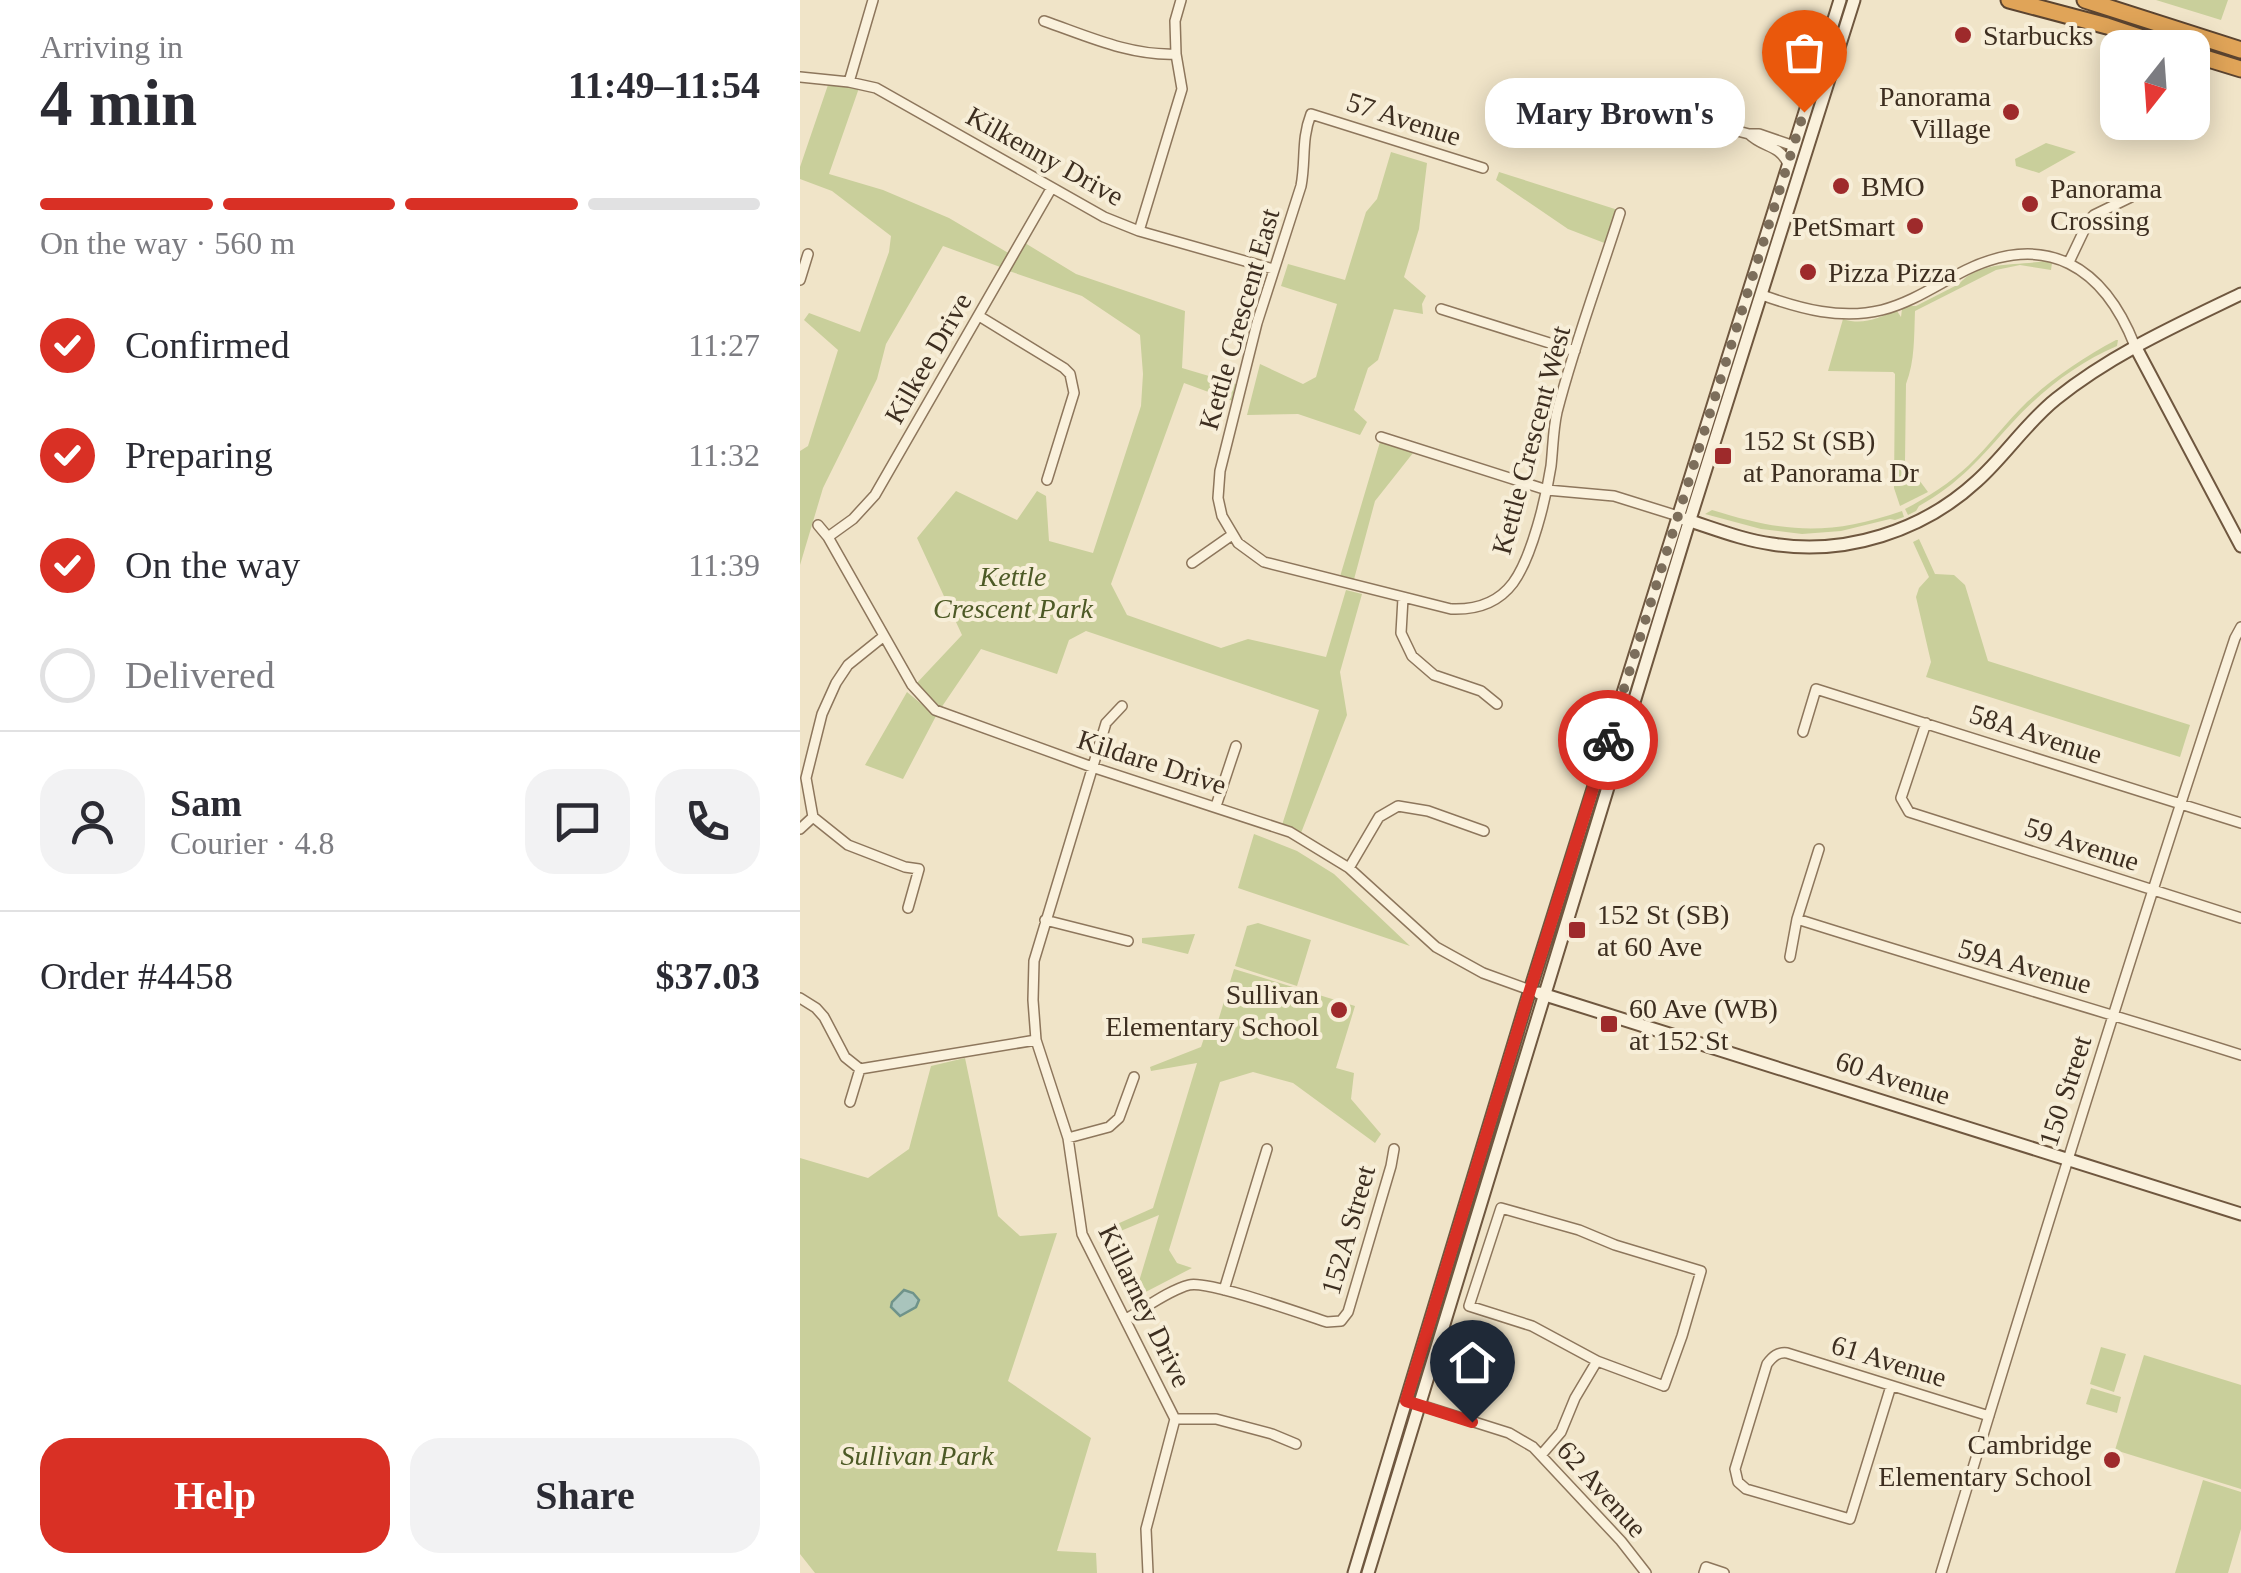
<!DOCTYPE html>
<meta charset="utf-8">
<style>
body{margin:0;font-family:Georgia,serif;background:#f2f2f3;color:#2b2b33;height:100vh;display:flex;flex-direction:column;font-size:38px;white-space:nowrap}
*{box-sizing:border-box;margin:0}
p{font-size:32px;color:#7c7c81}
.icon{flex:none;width:55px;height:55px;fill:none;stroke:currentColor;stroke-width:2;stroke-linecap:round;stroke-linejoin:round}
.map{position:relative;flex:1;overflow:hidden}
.drawer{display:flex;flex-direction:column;background:#fff;width:800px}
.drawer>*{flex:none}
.needle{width:65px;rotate:197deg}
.fabs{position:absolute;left:1300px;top:30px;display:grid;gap:20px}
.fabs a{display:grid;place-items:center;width:110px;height:110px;border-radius:20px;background:#fff;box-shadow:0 5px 25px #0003;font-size:50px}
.pin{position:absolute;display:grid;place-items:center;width:85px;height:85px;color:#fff;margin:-102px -42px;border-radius:50% 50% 50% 0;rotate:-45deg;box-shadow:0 0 10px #0007}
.pin .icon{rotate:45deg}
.courier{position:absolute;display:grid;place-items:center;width:100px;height:100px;margin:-50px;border:8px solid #d93025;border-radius:50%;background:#fff;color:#222;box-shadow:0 2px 12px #0007}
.bubble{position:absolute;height:70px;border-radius:30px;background:#fff;box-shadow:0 5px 25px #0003;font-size:32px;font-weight:700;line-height:70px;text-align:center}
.headline em{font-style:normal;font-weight:700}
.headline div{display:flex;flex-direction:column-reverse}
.headline{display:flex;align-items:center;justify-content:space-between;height:170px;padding:0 40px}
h1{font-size:65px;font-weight:700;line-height:75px}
.bar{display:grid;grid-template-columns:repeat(4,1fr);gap:15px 10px;align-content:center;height:120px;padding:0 40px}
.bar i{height:12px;border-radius:8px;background:#e1e1e2}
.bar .on{background:#d93025}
.bar p{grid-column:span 4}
.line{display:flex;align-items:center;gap:25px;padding:0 40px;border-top:2px solid #e1e1e2}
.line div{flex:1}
.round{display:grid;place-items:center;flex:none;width:105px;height:105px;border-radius:30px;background:#f2f2f3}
ol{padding:0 40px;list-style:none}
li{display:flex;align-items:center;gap:30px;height:110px}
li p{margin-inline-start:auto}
li .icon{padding:10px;border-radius:50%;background:#d93025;color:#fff;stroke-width:4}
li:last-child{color:#7c7c81}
li i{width:55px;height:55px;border:5px solid #e1e1e2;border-radius:50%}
.action{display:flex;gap:20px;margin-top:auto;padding:20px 40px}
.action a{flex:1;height:115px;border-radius:30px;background:#d93025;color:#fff;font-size:40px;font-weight:700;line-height:115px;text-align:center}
.action a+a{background:#f2f2f3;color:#2b2b33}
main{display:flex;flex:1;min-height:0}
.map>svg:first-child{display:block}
.green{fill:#c9cf9b}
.water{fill:#a9c4bc;stroke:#6f938a;stroke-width:2.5}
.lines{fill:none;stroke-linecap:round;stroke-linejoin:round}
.street-casing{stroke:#8d765c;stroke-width:12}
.secondary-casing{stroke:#6f573f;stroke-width:15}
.highway-casing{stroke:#5b4430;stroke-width:19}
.street{stroke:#faf1dc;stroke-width:9}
.secondary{stroke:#faf1dc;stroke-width:11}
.highway{stroke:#e0a458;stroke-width:15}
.done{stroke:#7c6e5b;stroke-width:10;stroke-dasharray:0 18}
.route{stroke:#d93025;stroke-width:12}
.poi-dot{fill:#9e2a2b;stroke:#f7eed8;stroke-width:4}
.labels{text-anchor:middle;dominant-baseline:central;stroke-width:8;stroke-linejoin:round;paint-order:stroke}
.poi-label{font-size:28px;fill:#3d2e20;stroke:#f7eed8;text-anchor:start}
.street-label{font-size:28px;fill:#3d2e20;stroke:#f7eed8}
.park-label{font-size:28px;font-style:italic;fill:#4d5a26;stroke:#f7eed8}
</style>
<main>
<section class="drawer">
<div class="headline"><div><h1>4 min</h1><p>Arriving in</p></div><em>11:49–11:54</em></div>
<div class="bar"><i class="on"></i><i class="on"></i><i class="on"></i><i></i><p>On the way · 560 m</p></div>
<ol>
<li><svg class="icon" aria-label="check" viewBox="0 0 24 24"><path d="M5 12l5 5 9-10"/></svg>Confirmed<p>11:27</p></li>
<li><svg class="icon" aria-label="check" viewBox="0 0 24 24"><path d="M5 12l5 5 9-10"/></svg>Preparing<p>11:32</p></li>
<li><svg class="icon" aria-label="check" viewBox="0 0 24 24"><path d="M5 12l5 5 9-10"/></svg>On the way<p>11:39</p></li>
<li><i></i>Delivered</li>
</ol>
<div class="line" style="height:180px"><a class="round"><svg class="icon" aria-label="person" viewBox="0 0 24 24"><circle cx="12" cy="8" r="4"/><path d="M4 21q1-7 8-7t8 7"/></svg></a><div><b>Sam</b><p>Courier · 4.8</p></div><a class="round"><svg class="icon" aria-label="chat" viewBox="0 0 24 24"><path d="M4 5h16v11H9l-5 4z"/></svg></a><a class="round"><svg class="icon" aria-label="phone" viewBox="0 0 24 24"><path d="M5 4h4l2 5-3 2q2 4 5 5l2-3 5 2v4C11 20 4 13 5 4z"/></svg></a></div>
<div class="line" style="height:130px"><div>Order #4458</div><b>$37.03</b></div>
<div class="action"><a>Help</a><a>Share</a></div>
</section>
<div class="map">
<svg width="1441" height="1573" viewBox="0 0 1441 1573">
<rect width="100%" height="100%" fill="#f0e4c8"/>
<path class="green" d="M1356 0H1428L1421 20Z
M29 82 59 88 29 174 83 190 149 218 210 254 203 268 143 246 86 344 77 379 23 488 0 565V451L8 446 38 350 4 320 9 313 60 332 89 252 91 236 32 191 0 179V167Z
M1246 143 1276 152 1239 173 1216 166 1215 159Z
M591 152 627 163 619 229 604 277 626 296 622 304 623 314 594 309 578 360 568 368 554 410 567 422 560 435 498 414 447 415 460 364 503 384 516 377 537 304 481 286 488 264 545 280 566 212 577 199Z
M699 172 818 210 807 244 768 229 696 180Z
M225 243 276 274 385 311 382 368 436 384 433 401 384 383 311 584 327 615 421 648 448 639 526 657 546 590 562 594 540 672 547 715 501 833 482 825 519 710 286 631 269 640 257 674 181 649 141 708 115 685 162 635 117 538 156 491 217 520 237 491 246 496 249 541 293 553 341 406 343 374 340 335 282 296 209 271Z
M1244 261 1252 263 1251 270 1220 265 1196 270 1115 311C1114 336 1115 361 1106 384L1105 461 1128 492 1100 506 1094 488 1095 374 1093 372 1028 371 1043 319C1064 326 1078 317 1097 311L1101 317 1102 309 1110 306H1116L1159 284C1179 260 1217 266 1244 261Z
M1316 340H1318L1317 346C1277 363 1241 391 1211 424 1181 457 1159 484 1119 506L1116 511 1108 515 1105 509C1128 497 1150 483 1169 465 1190 445 1206 422 1227 402 1254 377 1284 357 1316 340Z
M580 442 613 453 575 501 553 583 539 580Z
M912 510C986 533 1029 536 1102 511L1104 517 1095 520 1090 519 1041 531 1002 534 961 529 905 514Z
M1119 539 1135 574 1154 575 1165 585 1188 661 1390 725 1380 757 1126 677 1131 662 1116 597 1119 588 1129 577 1113 542Z
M107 692 136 716 103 779 65 765Z
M454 834 497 851 534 874 610 946 438 888Z
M458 923 511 940 497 986 435 966 447 926Z
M395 934 388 954 342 943V938Z
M434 969 555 1006 536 1068 554 1073 551 1099 581 1134 575 1143 493 1083 453 1072 420 1082 369 1250 377 1263 392 1268 334 1298 359 1215 299 1240 297 1233 353 1208 397 1063 351 1071 350 1067 401 1047 407 1029 415 1031Z
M165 1058 198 1216 220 1236 257 1233 208 1381 291 1438 257 1551 296 1553 297 1573H15L0 1554V1158L68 1178 109 1149 131 1066Z
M1301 1347 1326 1354 1314 1392 1290 1384Z
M1344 1355 1441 1385V1489L1315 1450Z
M1291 1388 1321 1397 1317 1413 1286 1404Z
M1403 1480 1441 1492V1529L1428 1573H1375Z"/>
<path class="water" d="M104 1290 113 1293 119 1300 116 1307 100 1316 91 1307 92 1302Z"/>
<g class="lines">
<g class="street-casing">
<path id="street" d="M244 21C287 36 330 56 376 54
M0 77 49 82 76 88 304 217 339 231 473 269
M49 82 73 0
M926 128 949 134H959L994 146
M949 134C963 148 979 144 988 164
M683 168 511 114C501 140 506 160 501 186L457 323 420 471 418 498 422 516 438 543 464 562 651 609C675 610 698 603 713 583 732 557 746 498 751 466 753 448 753 430 757 412 774 345 799 279 820 213
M339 231 382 89 376 54 375 21 381 0
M1269 262 1289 220 1294 215 1331 197
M0 280 8 254
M962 295C1001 309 1041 320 1082 310 1113 302 1138 284 1166 270 1247 231 1304 267 1335 346
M641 309 775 351
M179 316 264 368 270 374 274 393 247 480
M581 437 747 490 814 496 878 516
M18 525 28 537 112 685 135 710 292 767 490 832 549 868 636 947 683 973 730 990
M28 537 53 519 75 495 251 189
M392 563 432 535
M603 598 601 633 612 656 634 675 681 691 697 704
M322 706 306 723 234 961 233 1000 236 1040 268 1138 282 1234 375 1419 346 1529 348 1573
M1126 723 1101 798 1109 812 1441 918
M1003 732 1016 689 1441 823
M416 806 436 746
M13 817 6 778 22 714 36 683 48 665 84 636
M13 817 48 845 105 867 119 869 108 908
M0 829 13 817
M549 868 579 817 598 806 628 811 684 831
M997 919C1145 966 1293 1008 1441 1055
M245 920 328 941
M990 957 997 919 1019 849
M0 998 16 1008 24 1017 45 1057 60 1069 236 1040
M50 1102 60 1069
M268 1138 309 1127 319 1118 334 1077
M701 1208 779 1230 815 1245 901 1271 882 1336 864 1386 797 1361 732 1326 669 1306Z
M424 1290 467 1149
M326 1319C344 1309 369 1290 389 1285 408 1280 502 1314 527 1322L541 1321 548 1312 591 1166 594 1149
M1091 1386 1050 1519 946 1489 938 1482 935 1469 967 1364C973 1356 978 1352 987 1353L1189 1416
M614 1403 709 1433 733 1447 821 1541 846 1573
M375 1419H416L472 1434 496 1444
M742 1454 761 1432 775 1398 797 1361
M904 1573 906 1567 924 1573
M1141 1573C1236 1260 1332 948 1435 638L1441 627"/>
</g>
<g class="secondary-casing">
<path id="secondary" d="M1335 346 1441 546
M884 519C913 528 942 540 972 544 1045 556 1123 531 1177 481 1205 456 1226 423 1256 399 1312 354 1377 325 1441 294
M739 993 1441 1214
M554 1573 730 990 1040 0
M568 1573 886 532 1054 0"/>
</g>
<g class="highway-casing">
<path id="highway" d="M1209 0 1307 26 1373 48
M1285 0 1441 50
M1392 54 1441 69"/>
</g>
<use href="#street" class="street"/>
<use href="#secondary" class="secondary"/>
<use href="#highway" class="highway"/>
</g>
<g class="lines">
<path class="done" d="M808 740 1004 112"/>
<path class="route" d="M672 1422 606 1401 730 990 808 740"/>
</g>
<g class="poi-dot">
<circle cx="1163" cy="35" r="10"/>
<circle cx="1211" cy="112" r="10"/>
<circle cx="1041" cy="186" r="10"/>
<circle cx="1230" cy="204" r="10"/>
<circle cx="1115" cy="226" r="10"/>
<circle cx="1008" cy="272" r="10"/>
<rect x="913" y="446" width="20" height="20" rx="5"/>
<rect x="767" y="920" width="20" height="20" rx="5"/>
<circle cx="539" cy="1010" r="10"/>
<rect x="799" y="1014" width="20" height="20" rx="5"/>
<circle cx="1312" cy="1460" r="10"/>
</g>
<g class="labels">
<g class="poi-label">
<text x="1183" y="35">Starbucks</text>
<text x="1191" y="96" text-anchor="end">Panorama<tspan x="1191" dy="32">Village</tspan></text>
<text x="1061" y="186">BMO</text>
<text x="1250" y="188">Panorama<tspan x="1250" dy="32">Crossing</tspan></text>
<text x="1095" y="226" text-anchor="end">PetSmart</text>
<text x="1028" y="272">Pizza Pizza</text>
<text x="943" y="440">152 St (SB)<tspan x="943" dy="32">at Panorama Dr</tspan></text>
<text x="797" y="914">152 St (SB)<tspan x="797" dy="32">at 60 Ave</tspan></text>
<text x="519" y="994" text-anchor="end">Sullivan<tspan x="519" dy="32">Elementary School</tspan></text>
<text x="829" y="1008">60 Ave (WB)<tspan x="829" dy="32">at 152 St</tspan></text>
<text x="1292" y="1444" text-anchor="end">Cambridge<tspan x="1292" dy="32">Elementary School</tspan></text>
</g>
<g class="street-label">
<text transform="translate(604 119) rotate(18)">57 Avenue</text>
<text transform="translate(245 156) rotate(29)">Kilkenny Drive</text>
<text transform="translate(439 319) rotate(-74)">Kettle Crescent East</text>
<text transform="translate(128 358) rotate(-60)">Kilkee Drive</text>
<text transform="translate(731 440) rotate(-75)">Kettle Crescent West</text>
<text transform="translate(1236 734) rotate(18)">58A Avenue</text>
<text transform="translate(352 762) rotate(18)">Kildare Drive</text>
<text transform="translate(1282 844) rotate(18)">59 Avenue</text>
<text transform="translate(1225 966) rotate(16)">59A Avenue</text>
<text transform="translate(1093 1078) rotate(18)">60 Avenue</text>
<text transform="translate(1265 1091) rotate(-72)">150 Street</text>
<text transform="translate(548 1230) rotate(-74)">152A Street</text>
<text transform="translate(345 1306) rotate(64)">Killarney Drive</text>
<text transform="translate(1089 1361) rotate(17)">61 Avenue</text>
<text transform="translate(802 1489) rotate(48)">62 Avenue</text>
</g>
<g class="park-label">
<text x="213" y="576">Kettle<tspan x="213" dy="32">Crescent Park</tspan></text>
<text x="117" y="1455">Sullivan Park</text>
</g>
</g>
</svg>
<div class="fabs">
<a><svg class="needle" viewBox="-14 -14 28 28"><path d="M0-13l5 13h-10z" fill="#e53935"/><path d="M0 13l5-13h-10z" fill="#7c7c81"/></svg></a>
</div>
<div class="pin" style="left:1004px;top:112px;background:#ea580c"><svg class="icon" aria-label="bag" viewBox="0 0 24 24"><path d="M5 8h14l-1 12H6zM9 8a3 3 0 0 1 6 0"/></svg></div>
<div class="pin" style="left:672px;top:1422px;background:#1f2937"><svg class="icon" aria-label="home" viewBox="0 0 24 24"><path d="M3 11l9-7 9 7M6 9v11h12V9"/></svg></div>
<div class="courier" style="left:808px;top:740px"><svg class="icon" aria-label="bike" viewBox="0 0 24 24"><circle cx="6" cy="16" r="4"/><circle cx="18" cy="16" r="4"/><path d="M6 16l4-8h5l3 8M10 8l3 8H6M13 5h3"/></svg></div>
<div class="bubble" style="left:685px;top:78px;width:260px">Mary Brown's</div>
</div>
</main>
